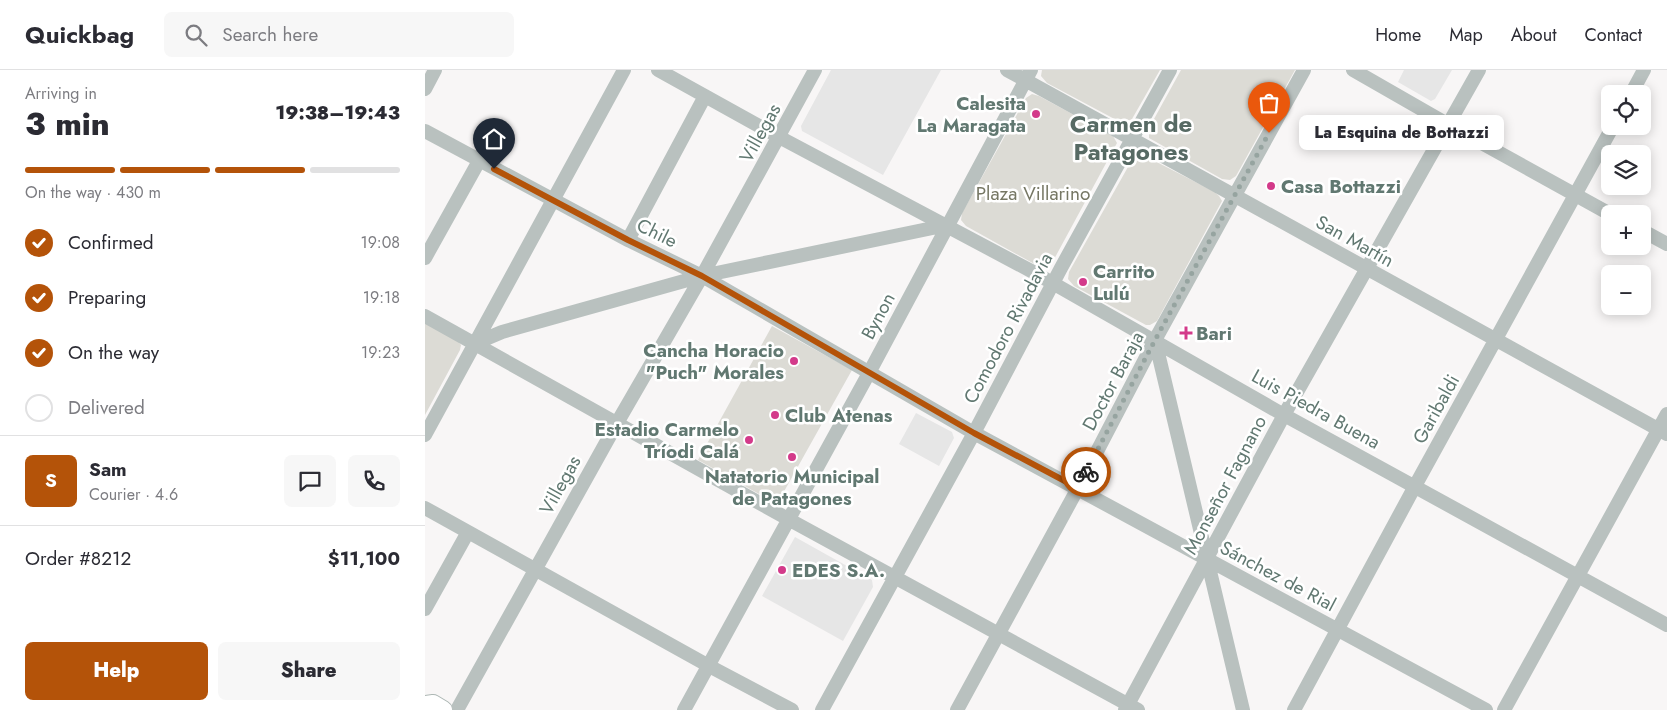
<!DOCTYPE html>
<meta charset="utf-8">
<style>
body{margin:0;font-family:Jost,sans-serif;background:#f7f7f7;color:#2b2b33;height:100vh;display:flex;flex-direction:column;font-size:19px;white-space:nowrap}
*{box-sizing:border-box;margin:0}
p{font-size:16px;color:#7c7c81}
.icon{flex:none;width:28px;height:28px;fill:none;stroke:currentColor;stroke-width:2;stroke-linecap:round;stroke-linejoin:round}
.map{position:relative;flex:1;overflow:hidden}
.drawer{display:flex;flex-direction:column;background:#fff;width:425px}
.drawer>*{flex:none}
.controls{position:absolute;left:1176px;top:15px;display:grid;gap:10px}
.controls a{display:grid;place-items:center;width:50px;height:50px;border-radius:8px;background:#fff;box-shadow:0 2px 12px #0003;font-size:25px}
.pin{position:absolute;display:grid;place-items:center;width:42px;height:42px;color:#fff;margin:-51px -21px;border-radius:50% 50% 50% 0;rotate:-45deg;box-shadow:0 0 5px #0007}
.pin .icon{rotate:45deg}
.courier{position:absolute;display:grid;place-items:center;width:50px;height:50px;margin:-25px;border:4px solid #b45309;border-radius:50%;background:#fff;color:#222;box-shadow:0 1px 6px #0007}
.bubble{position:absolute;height:35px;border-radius:8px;background:#fff;box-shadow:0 2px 12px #0003;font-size:16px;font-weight:800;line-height:35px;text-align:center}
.summary em{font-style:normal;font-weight:800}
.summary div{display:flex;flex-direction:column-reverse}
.summary{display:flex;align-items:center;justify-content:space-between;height:85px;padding:0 25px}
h1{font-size:32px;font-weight:800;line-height:38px}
.bar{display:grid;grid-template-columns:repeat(4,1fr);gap:8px 5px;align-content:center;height:60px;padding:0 25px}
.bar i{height:6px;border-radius:4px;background:#e1e1e2}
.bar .on{background:#b45309}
.bar p{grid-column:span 4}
.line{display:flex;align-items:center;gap:12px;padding:0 25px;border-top:1px solid #e1e1e2}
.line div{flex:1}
.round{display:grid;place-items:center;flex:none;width:52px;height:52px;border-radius:8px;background:#f7f7f7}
ol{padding:0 25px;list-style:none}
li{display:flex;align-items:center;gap:15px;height:55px}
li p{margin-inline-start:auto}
li .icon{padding:5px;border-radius:50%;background:#b45309;color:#fff;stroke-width:4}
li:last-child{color:#7c7c81}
li i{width:28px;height:28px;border:2px solid #e1e1e2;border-radius:50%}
.action{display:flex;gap:10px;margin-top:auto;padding:10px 25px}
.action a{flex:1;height:58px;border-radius:8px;background:#b45309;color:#fff;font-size:20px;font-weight:800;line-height:58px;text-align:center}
.action a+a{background:#f7f7f7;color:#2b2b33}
header{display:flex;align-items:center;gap:30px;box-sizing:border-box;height:70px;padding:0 25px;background:#fff;border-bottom:1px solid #e1e1e2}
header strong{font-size:24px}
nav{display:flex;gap:28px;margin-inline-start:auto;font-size:18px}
.search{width:350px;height:45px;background:#f7f7f7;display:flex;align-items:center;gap:12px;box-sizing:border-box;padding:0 18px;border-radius:8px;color:#7c7c81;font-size:19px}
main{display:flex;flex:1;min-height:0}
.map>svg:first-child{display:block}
.built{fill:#e6e6e6}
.green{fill:#dcdbd5}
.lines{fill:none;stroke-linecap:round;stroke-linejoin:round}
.major-casing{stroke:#adb7b4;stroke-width:20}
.minor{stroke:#b9c1bf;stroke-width:14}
.major{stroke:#fff;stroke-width:18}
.done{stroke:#96a4a0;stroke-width:5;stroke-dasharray:0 9}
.route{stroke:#b45309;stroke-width:6}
.poi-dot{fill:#d33a8a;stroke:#fff;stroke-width:2}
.labels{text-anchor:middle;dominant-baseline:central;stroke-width:5;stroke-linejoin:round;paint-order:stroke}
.poi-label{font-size:19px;font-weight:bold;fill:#617871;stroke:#fff;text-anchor:start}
.street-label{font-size:19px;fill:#617871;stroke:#fff}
.park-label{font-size:19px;fill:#767764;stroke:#fff}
.district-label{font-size:24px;font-weight:bold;fill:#576a64;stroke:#fff}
</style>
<header>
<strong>Quickbag</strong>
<div class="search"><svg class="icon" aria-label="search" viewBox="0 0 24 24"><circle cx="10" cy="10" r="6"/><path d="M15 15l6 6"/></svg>Search here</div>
<nav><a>Home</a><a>Map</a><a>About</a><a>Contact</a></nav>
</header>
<main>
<section class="drawer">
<div class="summary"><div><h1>3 min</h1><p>Arriving in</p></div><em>19:38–19:43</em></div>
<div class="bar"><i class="on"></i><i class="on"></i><i class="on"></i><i></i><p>On the way · 430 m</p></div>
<ol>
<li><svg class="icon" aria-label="check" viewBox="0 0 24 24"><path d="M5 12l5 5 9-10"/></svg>Confirmed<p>19:08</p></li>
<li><svg class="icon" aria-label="check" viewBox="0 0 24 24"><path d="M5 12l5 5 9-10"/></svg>Preparing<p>19:18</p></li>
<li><svg class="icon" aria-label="check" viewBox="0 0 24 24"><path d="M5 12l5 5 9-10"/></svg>On the way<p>19:23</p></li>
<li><i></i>Delivered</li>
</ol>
<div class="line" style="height:90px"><b class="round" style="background:#b45309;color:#fff">S</b><div><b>Sam</b><p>Courier · 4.6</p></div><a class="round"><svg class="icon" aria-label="chat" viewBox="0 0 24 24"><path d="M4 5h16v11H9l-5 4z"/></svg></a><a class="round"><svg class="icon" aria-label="phone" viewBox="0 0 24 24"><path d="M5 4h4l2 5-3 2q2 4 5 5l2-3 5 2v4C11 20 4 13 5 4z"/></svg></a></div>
<div class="line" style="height:65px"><div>Order #8212</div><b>$11,100</b></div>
<div class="action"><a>Help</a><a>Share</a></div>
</section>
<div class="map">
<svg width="1242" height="640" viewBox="0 0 1242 640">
<rect width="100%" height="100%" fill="#f8f6f6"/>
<path class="built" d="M406 0H516L458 105 377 61 376 56Z
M979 0H1027L1010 29 1006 31 973 12Z
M491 343 527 362 529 368 514 396 474 374Z
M370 467 447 510 448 517 418 571 337 526Z"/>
<path class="green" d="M617 0H735L707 49 697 53 622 13 616 6Z
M756 0H870L811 106 805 110 797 109 724 68V58Z
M607 24 614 26 688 66 692 73 627 193 621 197 613 196 541 156 536 150 537 143 601 28Z
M716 84 790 122 794 126 797 131 732 251 725 255H721L649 216 643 209 644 202 708 88 710 85Z
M0 253 32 270 36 275 35 280 0 345Z
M347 256 427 300 352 434 273 390Z"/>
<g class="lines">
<g class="major-casing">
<path id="major" d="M0 635 8 634 18 640"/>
</g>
<path class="minor" d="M233 0 354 67 610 203 859 345 1242 555
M582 0 1242 364
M928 0 1024 55 1185 144
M0 19 10 0
M1206 24 1219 0
M0 61 203 170 277 206 549 363 1061 640
M1218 161 1242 174
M203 170 280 26
M0 188 54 91
M0 246 363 449 713 640
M730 270 818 640
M51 273 77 262 277 206 522 155
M0 365 199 0
M0 438 284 596 367 640
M0 539 43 462
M32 640 192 353 277 206 390 0
M259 640 444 303 606 0
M397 640 549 363 636 198 745 0
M532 640 653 418 730 270 879 0
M700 640 859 345 1054 0
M869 640 990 416 1188 56
M1079 640 1242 344"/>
<use href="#major" class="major"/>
</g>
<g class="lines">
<path class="done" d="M661 402 730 270 844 63"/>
<path class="route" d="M69 99 203 170 277 206 549 363 653 418 661 402"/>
</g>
<g class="poi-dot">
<circle cx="611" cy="44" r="5"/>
<circle cx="846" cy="116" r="5"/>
<circle cx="658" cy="212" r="5"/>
<path d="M758.5 255.5h5v5h5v5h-5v5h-5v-5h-5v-5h5z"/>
<circle cx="369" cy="291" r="5"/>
<circle cx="350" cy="345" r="5"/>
<circle cx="324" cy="370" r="5"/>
<circle cx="367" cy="387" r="5"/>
<circle cx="357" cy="500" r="5"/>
</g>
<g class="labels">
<g class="poi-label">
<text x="601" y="33" text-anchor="end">Calesita<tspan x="601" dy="22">La Maragata</tspan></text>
<text x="856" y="116">Casa Bottazzi</text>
<text x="668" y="201">Carrito<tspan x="668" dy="22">Lulú</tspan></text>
<text x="771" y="263">Bari</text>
<text x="359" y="280" text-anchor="end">Cancha Horacio<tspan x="359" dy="22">"Puch" Morales</tspan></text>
<text x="360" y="345">Club Atenas</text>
<text x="314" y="359" text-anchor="end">Estadio Carmelo<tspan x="314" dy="22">Tríodi Calá</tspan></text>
<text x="367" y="406" text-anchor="middle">Natatorio Municipal<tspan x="367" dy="22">de Patagones</tspan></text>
<text x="367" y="500">EDES S.A.</text>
</g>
<g class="street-label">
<text transform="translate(335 63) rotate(-61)">Villegas</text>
<text transform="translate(232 163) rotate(26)">Chile</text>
<text transform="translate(930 171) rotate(29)">San Martín</text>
<text transform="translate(453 246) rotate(-62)">Bynon</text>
<text transform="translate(583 258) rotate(-62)">Comodoro Rivadavia</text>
<text transform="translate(688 311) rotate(-62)">Doctor Baraja</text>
<text transform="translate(891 339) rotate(29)">Luis Piedra Buena</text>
<text transform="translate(1011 339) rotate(-61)">Garibaldi</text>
<text transform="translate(135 415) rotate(-61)">Villegas</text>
<text transform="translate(800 415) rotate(-62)">Monseñor Fagnano</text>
<text transform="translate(853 506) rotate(28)">Sánchez de Rial</text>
</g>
<g class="park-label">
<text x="608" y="123">Plaza Villarino</text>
</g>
<g class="district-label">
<text x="706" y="53">Carmen de<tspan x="706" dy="28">Patagones</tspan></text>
</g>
</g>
</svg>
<div class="controls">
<a><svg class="icon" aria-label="locate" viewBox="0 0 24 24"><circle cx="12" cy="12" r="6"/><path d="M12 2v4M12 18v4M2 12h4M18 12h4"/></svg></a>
<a><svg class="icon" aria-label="layers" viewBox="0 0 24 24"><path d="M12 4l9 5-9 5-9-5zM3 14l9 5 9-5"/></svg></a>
<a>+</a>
<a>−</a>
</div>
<div class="pin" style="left:844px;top:63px;background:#ea580c"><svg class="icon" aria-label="bag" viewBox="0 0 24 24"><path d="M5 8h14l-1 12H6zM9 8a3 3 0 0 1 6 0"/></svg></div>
<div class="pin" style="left:69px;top:99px;background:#1f2937"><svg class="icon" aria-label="home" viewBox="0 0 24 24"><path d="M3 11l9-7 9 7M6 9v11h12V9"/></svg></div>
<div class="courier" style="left:661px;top:402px"><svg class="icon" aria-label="bike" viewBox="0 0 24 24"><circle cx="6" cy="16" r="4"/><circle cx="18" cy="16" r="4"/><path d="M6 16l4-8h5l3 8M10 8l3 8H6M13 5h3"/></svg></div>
<div class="bubble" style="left:874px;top:45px;width:205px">La Esquina de Bottazzi</div>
</div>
</main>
